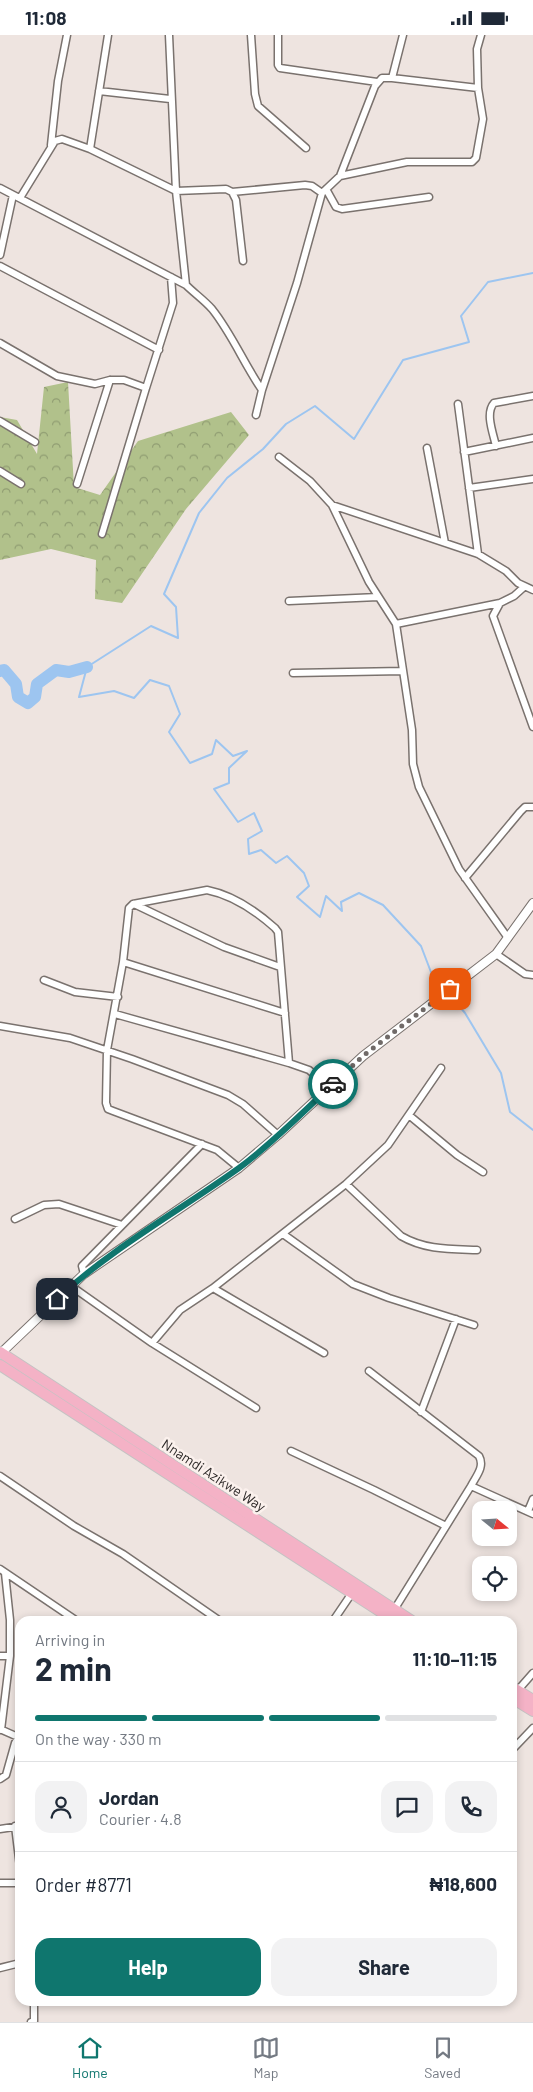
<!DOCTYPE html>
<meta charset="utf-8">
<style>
body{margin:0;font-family:Barlow,sans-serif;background:#f2f2f3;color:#1f2937;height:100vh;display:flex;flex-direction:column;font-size:19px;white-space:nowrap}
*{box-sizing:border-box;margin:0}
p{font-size:16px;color:#747a83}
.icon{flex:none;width:28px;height:28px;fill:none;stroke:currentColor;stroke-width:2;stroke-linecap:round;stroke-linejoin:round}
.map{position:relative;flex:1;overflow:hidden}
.panel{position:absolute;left:15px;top:1581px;width:502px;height:390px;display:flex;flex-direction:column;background:#fff;border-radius:15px;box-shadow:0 2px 8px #0003}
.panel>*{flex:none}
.needle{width:32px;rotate:108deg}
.controls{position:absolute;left:472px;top:1466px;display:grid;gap:10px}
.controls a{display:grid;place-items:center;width:45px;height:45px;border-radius:10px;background:#fff;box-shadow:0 2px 8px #0003;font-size:25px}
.pin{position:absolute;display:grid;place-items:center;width:42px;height:42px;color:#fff;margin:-21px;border-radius:10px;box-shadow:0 2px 8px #0006}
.courier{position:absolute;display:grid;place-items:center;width:50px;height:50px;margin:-25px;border:4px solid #0f766e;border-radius:50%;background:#fff;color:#222;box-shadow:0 1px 6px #0007}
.headline em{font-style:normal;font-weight:700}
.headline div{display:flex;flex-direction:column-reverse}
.headline{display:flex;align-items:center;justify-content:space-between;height:85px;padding:0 20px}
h1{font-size:32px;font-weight:700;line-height:38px}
.bar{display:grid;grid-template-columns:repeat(4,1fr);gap:8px 5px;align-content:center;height:60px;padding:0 20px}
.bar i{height:6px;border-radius:4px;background:#e0e1e3}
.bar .active{background:#0f766e}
.bar p{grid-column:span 4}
.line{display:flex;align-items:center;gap:12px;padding:0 20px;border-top:1px solid #e0e1e3}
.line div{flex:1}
.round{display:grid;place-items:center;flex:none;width:52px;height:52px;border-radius:15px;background:#f2f2f3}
.button{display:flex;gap:10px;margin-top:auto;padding:10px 20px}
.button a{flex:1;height:58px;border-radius:15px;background:#0f766e;color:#fff;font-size:20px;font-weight:700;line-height:58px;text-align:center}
.button a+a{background:#f2f2f3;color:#1f2937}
.status{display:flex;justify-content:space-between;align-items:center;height:35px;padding:0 25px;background:#fff;direction:ltr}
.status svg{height:14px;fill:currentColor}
.menu{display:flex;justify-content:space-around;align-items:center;height:70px;border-top:1px solid #e0e1e3;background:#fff;font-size:14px;color:#747a83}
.menu a{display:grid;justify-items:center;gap:2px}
.menu .active{color:#0f766e}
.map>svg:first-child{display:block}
.forest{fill:url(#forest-crowns)}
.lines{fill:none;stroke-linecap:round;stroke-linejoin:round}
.stream{stroke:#9dc5f0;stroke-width:2}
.river{stroke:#9dc5f0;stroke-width:12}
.minor-casing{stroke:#7a726e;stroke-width:9}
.tertiary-casing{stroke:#7a726e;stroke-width:10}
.trunk-casing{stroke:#c4c3c3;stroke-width:12}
.minor{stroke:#fff;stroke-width:6}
.tertiary{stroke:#fff;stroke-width:8}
.trunk{stroke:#f4b2c6;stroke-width:10}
.done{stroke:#706a68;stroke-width:5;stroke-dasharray:0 9}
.route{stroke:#0f766e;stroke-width:6}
.labels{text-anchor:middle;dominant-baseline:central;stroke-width:5;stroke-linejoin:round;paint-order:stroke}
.street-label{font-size:14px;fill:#2c2827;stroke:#fbf1ed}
</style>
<div class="status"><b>11:08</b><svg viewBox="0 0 49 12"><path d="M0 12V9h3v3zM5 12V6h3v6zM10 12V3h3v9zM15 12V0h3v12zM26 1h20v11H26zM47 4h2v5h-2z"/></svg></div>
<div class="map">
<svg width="533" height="1987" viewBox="0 0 533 1987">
<defs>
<pattern id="forest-crowns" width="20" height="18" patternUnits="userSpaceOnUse" patternTransform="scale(1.25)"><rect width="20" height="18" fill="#b1c18b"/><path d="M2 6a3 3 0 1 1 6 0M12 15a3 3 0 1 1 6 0" fill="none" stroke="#909d72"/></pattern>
</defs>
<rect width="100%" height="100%" fill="#eee4e0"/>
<path class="forest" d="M68 347 74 452 100 460 138 406 231 377 249 400 186 474 122 568 95 564 96 525 51 514 0 525V382L17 385 37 419 44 352Z"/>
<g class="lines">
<path class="stream" d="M440 950 434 945 421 911 383 870 359 858 341 867 342 876 326 861 320 882 297 862 309 851 304 838 287 821 276 828 261 815 249 819 248 804 262 796 254 778 238 787 214 754 229 748V733L247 716 233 721 216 705 212 719 190 728 169 697 180 679 169 651 150 645 134 663 114 656 79 662 87 632 151 591 178 603 176 572 164 559 199 478 227 443 263 414 286 389 315 371 354 404 403 325 469 307 461 281 488 247 533 238
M451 961 465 978 501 1038 510 1077 533 1095"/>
<path class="river" d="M0 636 4 635 16 649 18 662 28 668 35 662 37 649 56 635 69 637 87 632"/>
<g class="minor-casing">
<path id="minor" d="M169 0 176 156 186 250
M251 0 255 59 258 71 306 113
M278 0V30L280 33 377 47
M403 0 392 43 478 53
M99 56 170 64
M51 110 58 46 67 0
M90 114 108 0
M340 141 375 51 382 43H392
M0 153 186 250C194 258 204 265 212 274 232 299 244 329 262 355L256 380
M326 154 336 172 342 174 429 162
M232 157 305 150 312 151 322 158
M20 163 55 106 62 104 90 114 176 156 226 154 232 157 236 165 243 226
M0 220 13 160
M0 231 159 315
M0 308 57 341 95 349 110 345H124L146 353 173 268 171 242
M262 355 297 248 322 158 340 141 407 127H472L476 123 483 84 478 53 477 14 481 0
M458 369 478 519
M0 386 35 407
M496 411C493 398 485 378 494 368L533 361
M427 413 445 508
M464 417 533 403
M279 422 310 446 332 470 369 547 396 589 412 695 413 729 419 752 459 834 508 903
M0 436 21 449
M77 449 110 345
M469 453 533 444
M332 470 478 519 506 536 518 548 533 555
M102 499 146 353
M524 552 514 561 500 568 493 581 533 692
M289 566 378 562
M396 589 500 568
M293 638 403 636
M465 843 520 777 525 772H533
M134 869 224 912 280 932
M496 919 525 939 533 940
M123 927 285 978
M44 945 75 957 118 962
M115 979 289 1028 309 1035 329 1052
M0 991 70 1003 132 1024 228 1060 243 1069 278 1100
M410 1081 457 1120 483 1137
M239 1133 217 1115 113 1076 108 1074 106 1068 107 1015 123 927 129 873 133 869 207 855C232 860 256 876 275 893L278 897 289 1028
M346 1149 401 1201C425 1215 450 1214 477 1215
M15 1184 44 1170 59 1169 122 1190
M283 1199 353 1249 389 1263 474 1290
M84 1239 82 1231 202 1109
M71 1251 152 1308 256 1373
M213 1253 346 1149 388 1110 441 1033
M152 1308 180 1275 213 1253 324 1318
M369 1336 479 1421C485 1432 476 1441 471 1451L394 1575
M421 1377 456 1284
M291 1416 374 1455 446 1491
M0 1441 74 1491 123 1519 220 1586
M471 1451 533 1479
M528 1476 533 1464
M0 1534 77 1586
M333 1586 352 1558
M0 1621H10
M518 1655 533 1638
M0 1694 18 1702
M1 1695 10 1621V1585L5 1538
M512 1715 533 1693
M0 1744 6 1740 15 1708 20 1700
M15 1791 20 1832
M0 1794 20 1791
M0 1848H20
M0 1933 20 1928
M31 1987 34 1986V1966"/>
</g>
<g class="tertiary-casing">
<path id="tertiary" d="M0 1319 84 1239 239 1133 278 1100 363 1021 496 919 533 868"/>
</g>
<g class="trunk-casing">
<path id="trunk" d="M0 1317 412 1586
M0 1330 395 1586
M512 1652 533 1665
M512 1663 533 1676"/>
</g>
<use href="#minor" class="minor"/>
<use href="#tertiary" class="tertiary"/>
<use href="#trunk" class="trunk"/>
</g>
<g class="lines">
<path class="done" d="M333 1049 363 1021 450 954"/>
<path class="route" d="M57 1264C112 1213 179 1176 239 1133 273 1108 303 1077 333 1049"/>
</g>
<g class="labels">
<g class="street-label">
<text transform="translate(214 1440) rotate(33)">Nnamdi Azikwe Way</text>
</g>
</g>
</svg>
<div class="controls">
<a><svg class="needle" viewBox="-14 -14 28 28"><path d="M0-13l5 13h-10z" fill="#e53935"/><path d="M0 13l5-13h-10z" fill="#747a83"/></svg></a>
<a><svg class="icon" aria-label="locate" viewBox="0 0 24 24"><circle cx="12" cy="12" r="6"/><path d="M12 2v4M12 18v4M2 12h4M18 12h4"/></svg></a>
</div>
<div class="pin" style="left:450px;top:954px;background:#ea580c"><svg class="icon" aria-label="bag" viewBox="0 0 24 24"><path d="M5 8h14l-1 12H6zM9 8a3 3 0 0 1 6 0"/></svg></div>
<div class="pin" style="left:57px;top:1264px;background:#1f2937"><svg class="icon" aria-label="home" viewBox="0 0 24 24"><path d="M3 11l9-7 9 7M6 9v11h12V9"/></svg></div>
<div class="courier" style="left:333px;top:1049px"><svg class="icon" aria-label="car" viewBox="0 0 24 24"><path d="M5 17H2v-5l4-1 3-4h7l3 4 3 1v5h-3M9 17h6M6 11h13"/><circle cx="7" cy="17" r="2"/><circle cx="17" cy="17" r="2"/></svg></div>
<section class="panel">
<div class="headline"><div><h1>2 min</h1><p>Arriving in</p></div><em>11:10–11:15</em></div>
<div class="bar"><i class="active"></i><i class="active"></i><i class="active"></i><i></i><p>On the way · 330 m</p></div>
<div class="line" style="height:90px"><a class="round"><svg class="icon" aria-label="person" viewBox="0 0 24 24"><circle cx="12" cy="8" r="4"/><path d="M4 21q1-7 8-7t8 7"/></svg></a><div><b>Jordan</b><p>Courier · 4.8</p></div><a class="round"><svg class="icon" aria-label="chat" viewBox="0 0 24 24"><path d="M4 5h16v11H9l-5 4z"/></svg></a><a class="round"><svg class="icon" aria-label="phone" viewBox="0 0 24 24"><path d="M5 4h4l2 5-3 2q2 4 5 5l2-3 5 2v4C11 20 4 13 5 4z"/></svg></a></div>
<div class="line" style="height:65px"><div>Order #8771</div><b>₦18,600</b></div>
<div class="button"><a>Help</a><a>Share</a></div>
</section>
</div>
<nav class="menu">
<a class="active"><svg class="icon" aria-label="home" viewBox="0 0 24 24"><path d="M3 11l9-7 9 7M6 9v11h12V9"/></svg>Home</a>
<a><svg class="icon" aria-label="map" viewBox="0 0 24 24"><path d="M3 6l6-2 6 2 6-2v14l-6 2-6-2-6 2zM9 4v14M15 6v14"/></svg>Map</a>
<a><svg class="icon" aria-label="saved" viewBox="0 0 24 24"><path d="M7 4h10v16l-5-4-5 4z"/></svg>Saved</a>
</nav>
